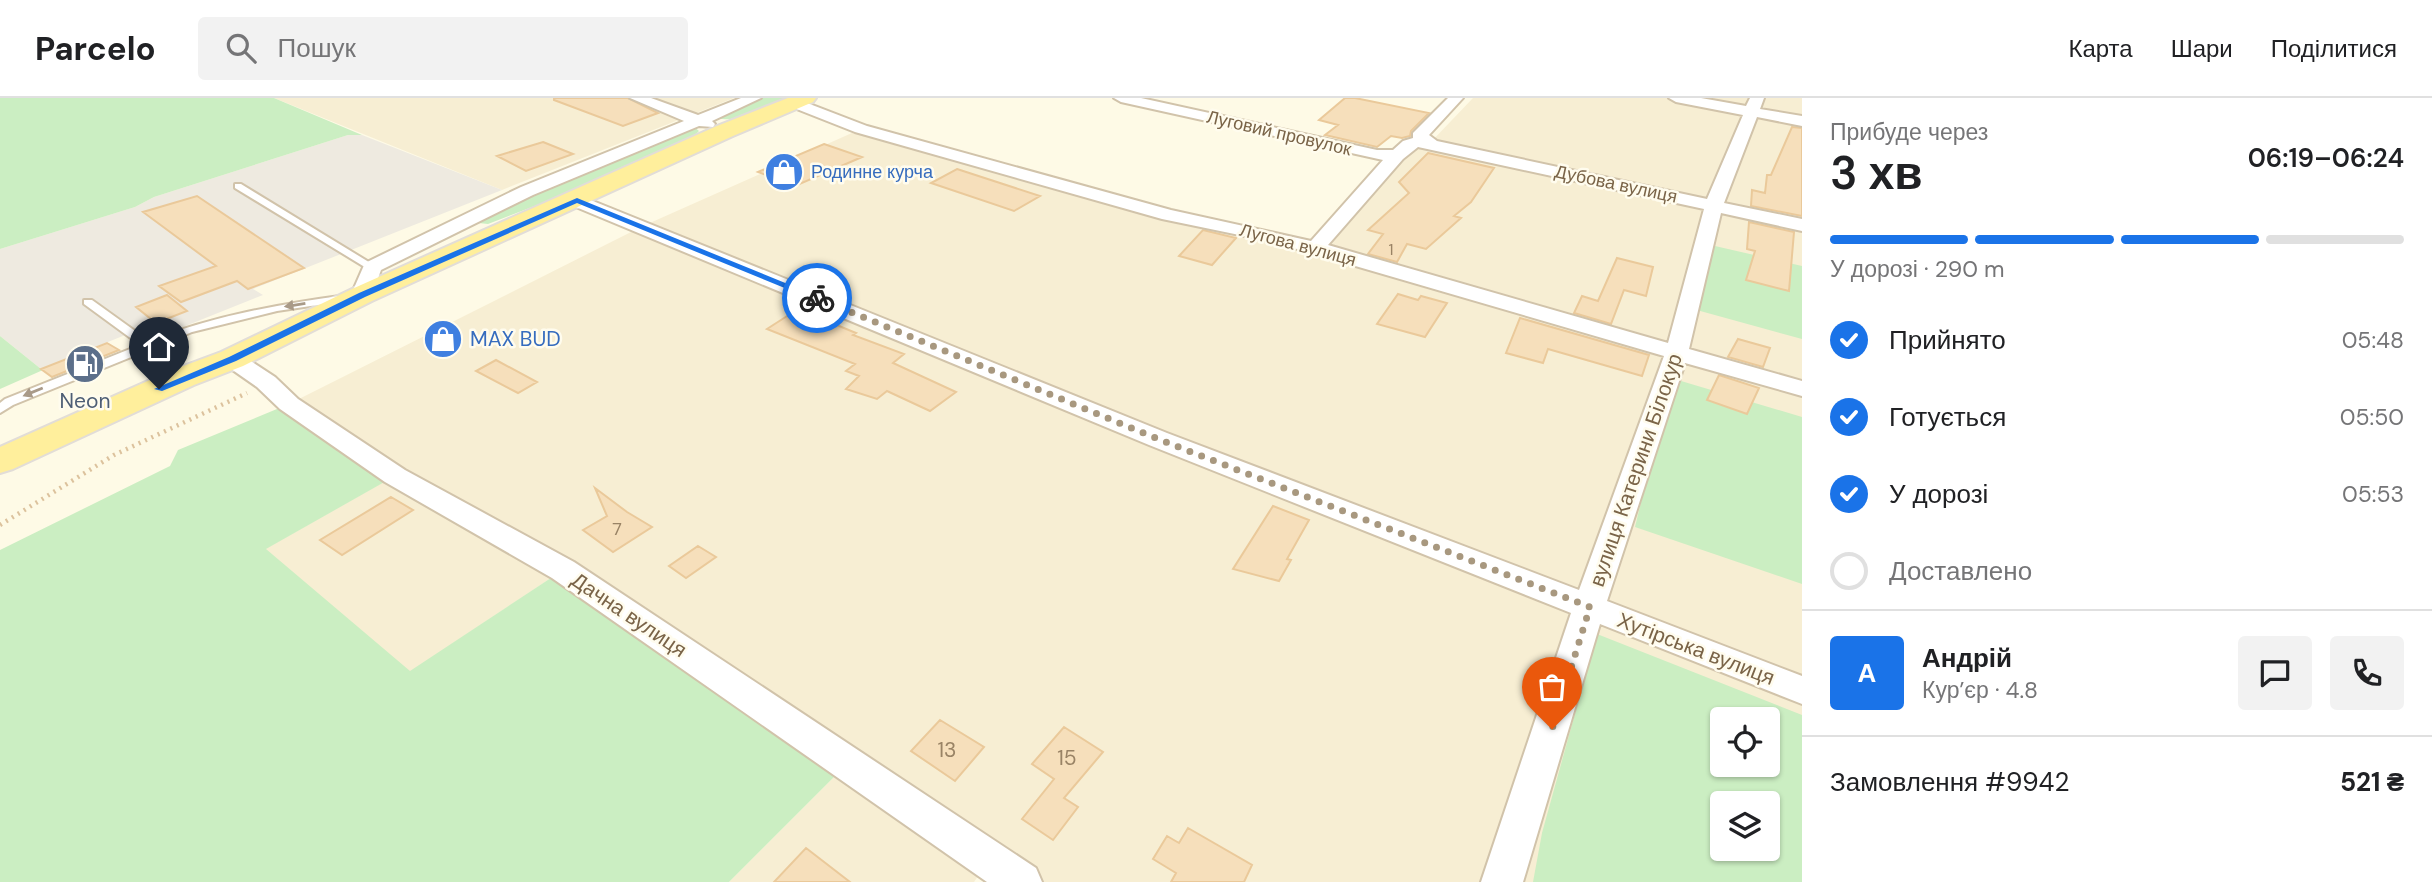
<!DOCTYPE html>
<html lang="uk">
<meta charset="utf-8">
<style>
body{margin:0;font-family:"DM Sans",sans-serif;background:#f2f2f2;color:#202124;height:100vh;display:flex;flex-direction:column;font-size:26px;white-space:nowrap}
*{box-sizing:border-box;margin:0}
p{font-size:23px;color:#757577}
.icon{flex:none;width:38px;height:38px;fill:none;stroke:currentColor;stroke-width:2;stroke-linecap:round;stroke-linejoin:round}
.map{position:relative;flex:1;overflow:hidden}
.drawer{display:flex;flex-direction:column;background:#fff;width:630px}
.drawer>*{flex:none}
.buttons{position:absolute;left:1710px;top:609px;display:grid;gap:14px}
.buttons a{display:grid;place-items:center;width:70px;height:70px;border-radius:7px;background:#fff;box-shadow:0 2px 5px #0004;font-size:35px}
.pin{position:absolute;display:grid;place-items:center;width:60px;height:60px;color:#fff;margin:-72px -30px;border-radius:50% 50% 50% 0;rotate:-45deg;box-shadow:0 0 7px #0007}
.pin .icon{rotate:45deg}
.courier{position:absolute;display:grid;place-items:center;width:70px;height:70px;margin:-35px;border:5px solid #1a73e8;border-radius:50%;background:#fff;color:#222;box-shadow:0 2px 9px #0007}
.summary em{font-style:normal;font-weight:600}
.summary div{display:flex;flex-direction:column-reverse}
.summary{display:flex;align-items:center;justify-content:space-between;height:119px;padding:0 28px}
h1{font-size:46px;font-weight:600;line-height:52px}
.bar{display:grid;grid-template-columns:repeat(4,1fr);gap:10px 7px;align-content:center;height:84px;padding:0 28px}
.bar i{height:9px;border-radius:5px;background:#e0e0e0}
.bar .current{background:#1a73e8}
.bar p{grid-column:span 4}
.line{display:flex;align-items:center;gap:18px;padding:0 28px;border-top:2px solid #e0e0e0}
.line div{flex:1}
.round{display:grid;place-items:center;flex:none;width:74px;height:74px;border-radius:7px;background:#f2f2f2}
ol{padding:0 28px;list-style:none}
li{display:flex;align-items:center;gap:21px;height:77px}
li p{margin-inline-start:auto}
li .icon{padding:7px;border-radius:50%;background:#1a73e8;color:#fff;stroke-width:4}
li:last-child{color:#757577}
li i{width:38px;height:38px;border:4px solid #e0e0e0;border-radius:50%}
header{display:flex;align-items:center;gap:42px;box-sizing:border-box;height:98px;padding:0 35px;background:#fff;border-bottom:2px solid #e0e0e0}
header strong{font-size:33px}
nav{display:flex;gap:38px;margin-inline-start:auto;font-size:24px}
.search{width:490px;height:63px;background:#f2f2f2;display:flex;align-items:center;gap:18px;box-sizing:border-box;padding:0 24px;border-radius:7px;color:#757577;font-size:26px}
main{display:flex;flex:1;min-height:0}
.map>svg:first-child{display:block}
.residential{fill:#f7eed3;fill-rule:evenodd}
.industrial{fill:#eeeae0}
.green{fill:#cbeec2;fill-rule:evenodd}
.building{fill:#f6dfbb;stroke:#eac99a;stroke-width:2}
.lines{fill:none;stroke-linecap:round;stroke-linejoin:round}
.lane-casing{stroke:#d1c3aa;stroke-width:4}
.street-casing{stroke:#d1c3aa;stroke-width:4}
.primary-casing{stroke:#e2ddd7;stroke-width:4}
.path{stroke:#dcc29d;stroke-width:4.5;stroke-dasharray:2 5;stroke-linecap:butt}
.lane{fill:#fff;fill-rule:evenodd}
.street{fill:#fff;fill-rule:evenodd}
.primary{fill:#ffef9c;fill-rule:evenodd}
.oneway{fill:#a99a88}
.route{fill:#1a73e8}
.done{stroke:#a8987f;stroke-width:7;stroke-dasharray:0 12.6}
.labels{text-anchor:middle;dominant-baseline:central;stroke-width:5;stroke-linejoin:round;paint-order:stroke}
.far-number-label{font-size:16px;fill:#998365}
.far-street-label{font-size:18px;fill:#7a6448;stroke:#fffcee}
.far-shop-label{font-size:18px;fill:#366cbe;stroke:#fffcee;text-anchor:start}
.number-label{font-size:18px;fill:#998365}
.shop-label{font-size:21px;fill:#366cbe;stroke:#fffcee;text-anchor:start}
.service-label{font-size:21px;fill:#4e5e75;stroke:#fffcee}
.street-label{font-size:21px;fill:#7a6448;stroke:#fffcee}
.near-number-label{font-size:21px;fill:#998365}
</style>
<header>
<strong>Parcelo</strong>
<div class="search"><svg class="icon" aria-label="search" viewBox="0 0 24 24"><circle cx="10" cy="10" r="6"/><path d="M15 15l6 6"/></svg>Пошук</div>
<nav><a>Карта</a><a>Шари</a><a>Поділитися</a></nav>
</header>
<main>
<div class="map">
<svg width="1802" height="784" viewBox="0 0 1802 784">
<rect width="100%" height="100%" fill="#fefae6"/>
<path class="residential" d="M274 0H734L502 92Z
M1473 0H1802V784H1021L989 762 974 784H729L847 666 563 472 410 574 265 451 394 378 289 306 643 128 861 31 1315 150 1409 46 1430 45ZM1722 621H1768V667H1722ZM1722 705H1768V751H1722Z"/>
<path class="industrial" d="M348 37H362L502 92 253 191 263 197 163 237 155 225 41 271 0 238V151L135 109 154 99Z"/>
<path class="green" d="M0 0H274L362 37H348L154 99 135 109 0 151Z
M752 0H787C765 9 734 29 711 18Z
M692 27 699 33 694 38 553 101 488 126 469 124Z
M1715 148 1802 168V241L1693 211Z
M0 238 41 271 43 272 0 291Z
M1671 280 1802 319V486L1635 429Z
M289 306 395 378 266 451 410 573 563 472 848 665 729 784H0V452L170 368 178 352Z
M1597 536 1802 617V784H1533L1542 735ZM1722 621H1768V667H1722ZM1768 705V751H1722V705Z"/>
<path class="building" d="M554 0H628L658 15 623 28 554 2Z
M1345 0H1355L1429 15 1411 33 1410 38 1402 40 1391 38 1377 49 1325 37 1338 27 1319 22Z
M1792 29 1802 30V118L1751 108 1752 92 1765 95 1767 77H1771Z
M543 44 573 56 526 73 497 58Z
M824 46 862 59 795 88 758 74Z
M1428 55 1494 70 1471 104 1454 118 1461 120 1426 151 1407 146 1397 164 1368 156 1383 136 1368 132 1409 95 1399 84Z
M957 71 1040 98 1014 113 931 85Z
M197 98 304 170 248 191 237 183 181 204 159 188 216 168 143 114Z
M1749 124 1794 134 1789 193 1746 182 1755 153 1747 151Z
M1203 132 1236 140 1212 167 1179 158Z
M1617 160 1653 169 1646 198 1624 192 1611 226 1574 215 1582 198 1598 203Z
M1398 196 1418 202 1421 198 1447 205 1425 239 1377 226Z
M167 197 187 213 156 225 136 209Z
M798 211 856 235 853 237 904 256 893 265 956 294 930 313 887 293 877 301 846 291 859 278 846 273 855 266 767 231Z
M1520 220 1649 257 1642 278 1548 251 1543 265 1506 255Z
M1738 241 1770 250 1763 269 1728 259Z
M107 245 119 252 52 279 41 271Z
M496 262 537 284 518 295 476 273Z
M1719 277 1759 290 1747 316 1707 302Z
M595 390 627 414 652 429 613 454 583 432 607 418Z
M391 399 413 412 342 457 320 442Z
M1273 408 1309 422 1287 461 1291 462 1279 483 1233 471Z
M698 448 716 459 686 480 669 468Z
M940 622 984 649 955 683 911 653Z
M1064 629 1103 654 1064 700 1078 709 1053 742 1022 721 1054 681 1032 666Z
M1188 730 1252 767 1244 784H1171L1176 775 1153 761 1167 738 1179 745Z
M806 750 850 784H774Z"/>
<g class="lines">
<g class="lane-casing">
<path id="lane" d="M235 86H241L377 169 368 171 235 90Z
M347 197 351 198V202L277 213 192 234 156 249 186 277 188 280 186 283H178L146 253 13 307 0 315V305L5 301 140 247 84 206V202H92L149 243C213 218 280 206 347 197Z"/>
</g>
<g class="street-casing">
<path id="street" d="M630 0H651L698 17 741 0H761L712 23 715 26 713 29 699 28 533 97 381 172 370 202H354L351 197 365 165 521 89 684 23Z
M794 0 867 28 1171 112 1311 143 1383 62 1121 4 1114 0H1141L1377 52H1393L1403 43 1413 40V35L1448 0H1463L1429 37 1437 43 1707 101 1743 17 1676 4 1669 0H1701L1746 8 1750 0H1764L1760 11 1802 18V28L1757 19 1724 105 1802 121V133L1721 115 1689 251 1802 283V298L1685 265 1607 503 1802 578V606L1600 526 1523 784H1481L1571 515 1149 347 571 107 568 103 571 99H583L1167 335 1579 492 1664 258 1273 144 1162 121 855 34 789 8 786 5ZM1418 49 1704 111 1668 245 1328 147 1403 61Z
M232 254 240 256 275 279 298 301 405 372 574 464 1036 770 1042 784H987L552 480 385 384 280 311 257 289 224 266 220 261 224 256Z"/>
</g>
<g class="primary-casing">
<path id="primary" d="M788 0H816L813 4 733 38 372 203 243 268 194 287 13 371 0 375V349L170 273 221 254 352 191 717 28Z"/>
</g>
<path class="path" d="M0 427 114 357 247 295"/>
<use href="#lane" class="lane"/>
<use href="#street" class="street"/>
<use href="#primary" class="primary"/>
</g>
<defs><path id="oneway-solid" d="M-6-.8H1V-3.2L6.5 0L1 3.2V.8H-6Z" transform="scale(1.75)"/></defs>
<g class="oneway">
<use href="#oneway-solid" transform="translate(295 207) rotate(171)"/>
<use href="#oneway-solid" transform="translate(33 294) rotate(158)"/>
</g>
<path class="route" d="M577 100 822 200 814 202 577 105 365 199 236 263 162 293 154 291 229 259 359 195Z"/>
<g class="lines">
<path class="done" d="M817 200 1158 341 1590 509 1552 631"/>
</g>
<defs>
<g id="shop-disc" transform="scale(2.0125)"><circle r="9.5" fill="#3f7fe0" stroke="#fffcee"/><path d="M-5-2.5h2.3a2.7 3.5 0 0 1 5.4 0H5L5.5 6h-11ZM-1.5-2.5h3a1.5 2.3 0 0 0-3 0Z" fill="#fff"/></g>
<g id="fuel-disc" transform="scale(2.0125)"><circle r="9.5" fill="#5c6f8a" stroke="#fffcee"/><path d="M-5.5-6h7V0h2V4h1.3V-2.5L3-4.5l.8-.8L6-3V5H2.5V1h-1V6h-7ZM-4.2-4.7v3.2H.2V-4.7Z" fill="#fff"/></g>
</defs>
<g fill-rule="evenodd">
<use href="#shop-disc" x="784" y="74"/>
<use href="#shop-disc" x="443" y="241"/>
<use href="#fuel-disc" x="85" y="266"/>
</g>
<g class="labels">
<g class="far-number-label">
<text x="1391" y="151">1</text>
</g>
<g class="far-street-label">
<text transform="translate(1279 35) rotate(13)">Луговий провулок</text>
<text transform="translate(1616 86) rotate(12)">Дубова вулиця</text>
<text transform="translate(1298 147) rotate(15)">Лугова вулиця</text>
</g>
<g class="far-shop-label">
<text x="811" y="74">Родинне курча</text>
</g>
<g class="number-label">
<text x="617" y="431">7</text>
</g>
<g class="shop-label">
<text x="470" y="241">MAX BUD</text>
</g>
<g class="service-label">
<text x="85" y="303">Neon</text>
</g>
<g class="street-label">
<text transform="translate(1636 372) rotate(-71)">вулиця Катерини Білокур</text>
<text transform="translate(629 517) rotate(34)">Дачна вулиця</text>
<text transform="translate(1696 551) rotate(21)">Хутірська вулиця</text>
</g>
<g class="near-number-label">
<text x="947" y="652">13</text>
<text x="1067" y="660">15</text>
</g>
</g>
</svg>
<div class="buttons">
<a><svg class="icon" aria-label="locate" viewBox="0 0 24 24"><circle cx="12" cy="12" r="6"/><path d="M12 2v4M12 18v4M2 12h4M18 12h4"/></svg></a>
<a><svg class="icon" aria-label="layers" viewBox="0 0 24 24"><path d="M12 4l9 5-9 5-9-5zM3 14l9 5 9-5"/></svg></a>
</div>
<div class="pin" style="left:1552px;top:631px;background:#ea580c"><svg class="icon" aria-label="bag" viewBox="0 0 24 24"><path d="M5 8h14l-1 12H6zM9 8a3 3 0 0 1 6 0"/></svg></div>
<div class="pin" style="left:159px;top:291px;background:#1f2937"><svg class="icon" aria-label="home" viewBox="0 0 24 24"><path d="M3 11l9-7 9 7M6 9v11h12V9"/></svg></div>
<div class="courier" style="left:817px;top:200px"><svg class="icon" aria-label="bike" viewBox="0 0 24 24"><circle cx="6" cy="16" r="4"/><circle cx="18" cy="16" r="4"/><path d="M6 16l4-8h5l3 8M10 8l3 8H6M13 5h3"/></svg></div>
</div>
<section class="drawer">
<div class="summary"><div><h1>3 хв</h1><p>Прибуде через</p></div><em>06:19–06:24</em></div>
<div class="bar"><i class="current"></i><i class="current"></i><i class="current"></i><i></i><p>У дорозі · 290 m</p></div>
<ol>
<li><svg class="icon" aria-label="check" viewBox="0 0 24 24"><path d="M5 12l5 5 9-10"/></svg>Прийнято<p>05:48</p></li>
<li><svg class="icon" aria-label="check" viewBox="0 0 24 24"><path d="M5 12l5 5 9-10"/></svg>Готується<p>05:50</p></li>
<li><svg class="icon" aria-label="check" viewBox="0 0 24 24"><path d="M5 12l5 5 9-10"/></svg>У дорозі<p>05:53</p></li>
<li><i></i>Доставлено</li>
</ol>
<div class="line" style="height:126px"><b class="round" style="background:#1a73e8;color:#fff">А</b><div><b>Андрій</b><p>Кур’єр · 4.8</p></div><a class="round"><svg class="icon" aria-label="chat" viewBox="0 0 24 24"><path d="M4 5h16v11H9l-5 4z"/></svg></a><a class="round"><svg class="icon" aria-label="phone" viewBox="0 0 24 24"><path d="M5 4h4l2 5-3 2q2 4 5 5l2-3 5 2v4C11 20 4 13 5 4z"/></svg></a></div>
<div class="line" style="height:91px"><div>Замовлення #9942</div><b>521 ₴</b></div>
</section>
</main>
